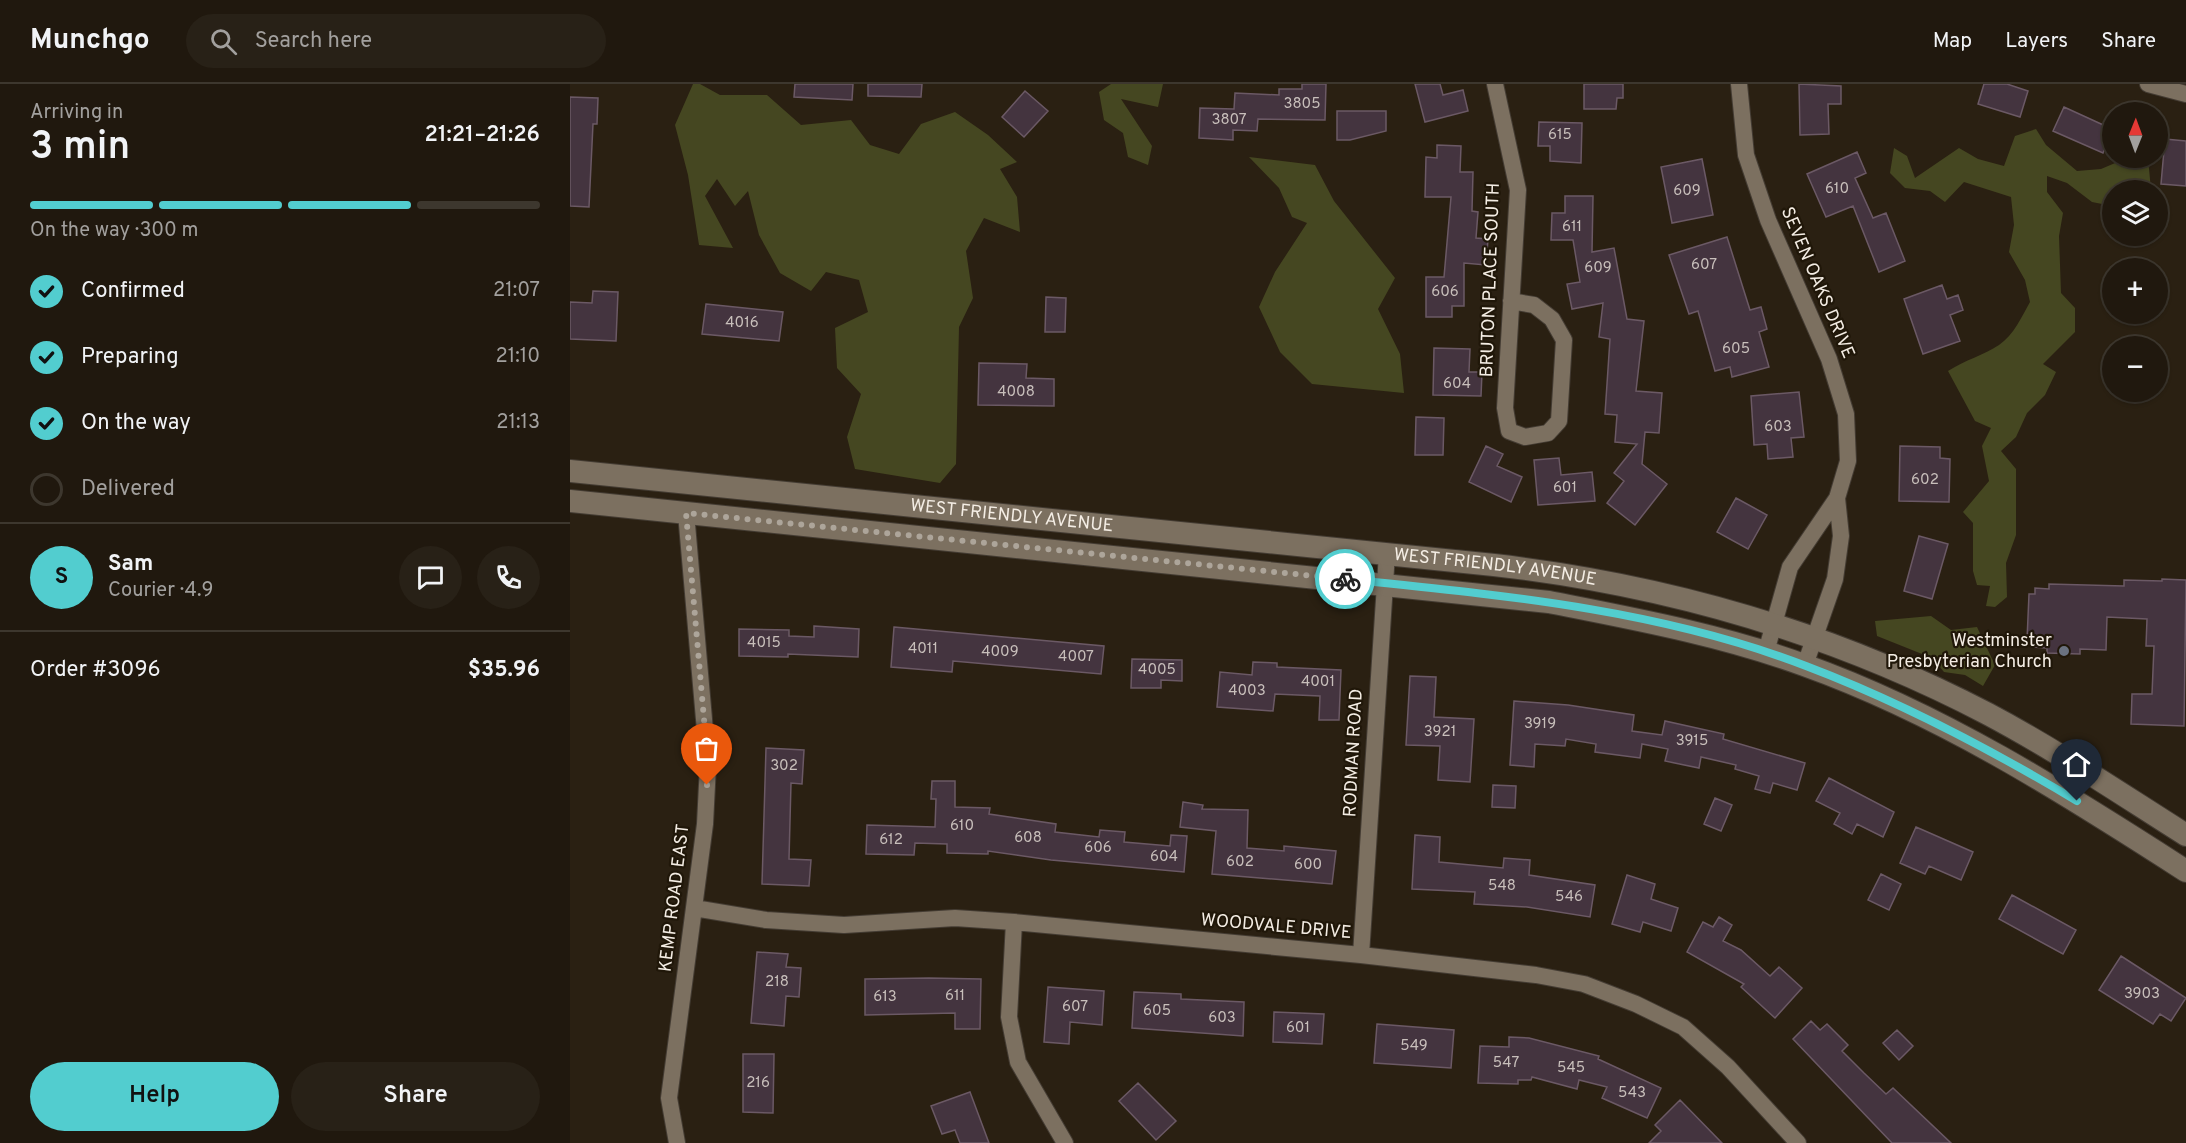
<!DOCTYPE html>
<meta charset="utf-8">
<style>
body{margin:0;font-family:Overpass,sans-serif;background:#282117;color:#f1f3f6;height:100vh;display:flex;flex-direction:column;font-size:22px;white-space:nowrap}
*{box-sizing:border-box;margin:0}
p{font-size:20px;color:#a2a09e}
.icon{flex:none;width:33px;height:33px;fill:none;stroke:currentColor;stroke-width:2;stroke-linecap:round;stroke-linejoin:round}
.map{position:relative;flex:1;overflow:hidden}
.sheet{display:flex;flex-direction:column;background:#20180e;width:570px}
.sheet>*{flex:none}
.needle{width:39px;rotate:1deg}
.fabs{position:absolute;left:1532px;top:18px;display:grid;gap:12px}
.fabs a{display:grid;place-items:center;width:66px;height:66px;border-radius:50%;background:#20180e;box-shadow:0 2px 4px #0004,0 0 0 2px #3d372e;font-size:30px}
.pin{position:absolute;display:grid;place-items:center;width:51px;height:51px;color:#fff;margin:-62px -26px;border-radius:50% 50% 50% 0;rotate:-45deg;box-shadow:0 0 6px #0007}
.pin .icon{rotate:45deg}
.courier{position:absolute;display:grid;place-items:center;width:60px;height:60px;margin:-30px;border:4px solid #52cdcf;border-radius:50%;background:#fff;color:#222;box-shadow:0 2px 8px #0007}
.overview em{font-style:normal;font-weight:600}
.overview div{display:flex;flex-direction:column-reverse}
.overview{display:flex;align-items:center;justify-content:space-between;height:102px;padding:0 30px}
h1{font-size:39px;font-weight:600;line-height:45px}
.bar{display:grid;grid-template-columns:repeat(4,1fr);gap:9px 6px;align-content:center;height:72px;padding:0 30px}
.bar i{height:8px;border-radius:4px;background:#3d372e}
.bar .on{background:#52cdcf}
.bar p{grid-column:span 4}
.line{display:flex;align-items:center;gap:15px;padding:0 30px;border-top:2px solid #3d372e}
.line div{flex:1}
.round{display:grid;place-items:center;flex:none;width:63px;height:63px;border-radius:32px;background:#282117}
ol{padding:0 30px;list-style:none}
li{display:flex;align-items:center;gap:18px;height:66px}
li p{margin-inline-start:auto}
li .icon{padding:6px;border-radius:50%;background:#52cdcf;color:#111;stroke-width:4}
li:last-child{color:#a2a09e}
li i{width:33px;height:33px;border:3px solid #3d372e;border-radius:50%}
.button{display:flex;gap:12px;margin-top:auto;padding:12px 30px}
.button a{flex:1;height:69px;border-radius:36px;background:#52cdcf;color:#111;font-size:24px;font-weight:600;line-height:69px;text-align:center}
.button a+a{background:#282117;color:#f1f3f6}
header{display:flex;align-items:center;gap:36px;box-sizing:border-box;height:84px;padding:0 30px;background:#20180e;border-bottom:2px solid #3d372e}
header strong{font-size:28px}
nav{display:flex;gap:33px;margin-inline-start:auto;font-size:21px}
.search{width:420px;height:54px;background:#282117;display:flex;align-items:center;gap:15px;box-sizing:border-box;padding:0 21px;border-radius:33px;color:#a2a09e;font-size:22px}
main{display:flex;flex:1;min-height:0}
.map>svg:first-child{display:block}
.green{fill:#454721}
.building{fill:#44343f;stroke:#6b5965;stroke-width:1.5}
.lines{fill:none;stroke-linecap:round;stroke-linejoin:round}
.street-casing{stroke:#443c33;stroke-width:18}
.secondary-casing{stroke:#443c33;stroke-width:24}
.street{stroke:#7c7060;stroke-width:16}
.secondary{stroke:#7c7060;stroke-width:22}
.done{stroke:#ada59a;stroke-width:6;stroke-dasharray:0 10.8}
.route{stroke:#52cdcf;stroke-width:8}
.worship-dot{fill:#6b7280;stroke:#201709;stroke-width:2}
.labels{text-anchor:middle;dominant-baseline:central;stroke-width:4.5;stroke-linejoin:round;paint-order:stroke}
.number-label{font-size:15px;fill:#c8bfbb}
.street-label{font-size:18px;fill:#f4ede4;stroke:#201709}
.poi-label{font-size:18px;fill:#f4ede4;stroke:#201709;text-anchor:end}
</style>
<header>
<strong>Munchgo</strong>
<div class="search"><svg class="icon" aria-label="search" viewBox="0 0 24 24"><circle cx="10" cy="10" r="6"/><path d="M15 15l6 6"/></svg>Search here</div>
<nav><a>Map</a><a>Layers</a><a>Share</a></nav>
</header>
<main>
<section class="sheet">
<div class="overview"><div><h1>3 min</h1><p>Arriving in</p></div><em>21:21–21:26</em></div>
<div class="bar"><i class="on"></i><i class="on"></i><i class="on"></i><i></i><p>On the way · 300 m</p></div>
<ol>
<li><svg class="icon" aria-label="check" viewBox="0 0 24 24"><path d="M5 12l5 5 9-10"/></svg>Confirmed<p>21:07</p></li>
<li><svg class="icon" aria-label="check" viewBox="0 0 24 24"><path d="M5 12l5 5 9-10"/></svg>Preparing<p>21:10</p></li>
<li><svg class="icon" aria-label="check" viewBox="0 0 24 24"><path d="M5 12l5 5 9-10"/></svg>On the way<p>21:13</p></li>
<li><i></i>Delivered</li>
</ol>
<div class="line" style="height:108px"><b class="round" style="background:#52cdcf;color:#111">S</b><div><b>Sam</b><p>Courier · 4.9</p></div><a class="round"><svg class="icon" aria-label="chat" viewBox="0 0 24 24"><path d="M4 5h16v11H9l-5 4z"/></svg></a><a class="round"><svg class="icon" aria-label="phone" viewBox="0 0 24 24"><path d="M5 4h4l2 5-3 2q2 4 5 5l2-3 5 2v4C11 20 4 13 5 4z"/></svg></a></div>
<div class="line" style="height:78px"><div>Order #3096</div><b>$35.96</b></div>
<div class="button"><a>Help</a><a>Share</a></div>
</section>
<div class="map">
<svg width="1616" height="1059" viewBox="0 0 1616 1059">
<rect width="100%" height="100%" fill="#2a2012"/>
<path class="green" d="M123 0H130L150 11H197L231 41 281 36 300 61 329 70 351 40 385 28 418 51 447 78 430 85 447 113 450 148 414 134 396 167 403 214 389 243 386 380 370 399 285 385 277 353 291 310 267 284 265 244 298 228 289 196 256 188 241 207 210 189 189 151 178 107 165 122 147 95 135 112 163 164 129 161 118 91 105 41Z
M541 0H593L588 23 551 15 582 62 578 81 558 73 553 49 534 36 529 8Z
M1466 45 1476 61 1507 87 1531 85 1557 74H1578L1581 106H1542V122L1522 118 1497 99 1477 92V108L1493 129 1489 152 1491 209 1505 224V248L1473 280 1486 288 1475 311 1457 329 1446 353 1431 367 1446 385V451L1436 479 1437 513 1425 523 1416 522 1420 502 1407 501 1403 487V439L1393 428 1419 397 1412 362 1421 344 1405 337 1378 287C1395 276 1414 271 1429 261 1444 251 1452 232 1460 218L1455 196 1439 168 1444 141 1441 113 1394 98 1375 118 1360 107 1335 104 1320 89 1324 64 1337 72 1345 94 1389 64 1408 75 1434 82 1445 52Z
M679 73 745 81 764 117 825 194 808 225 830 270 834 309 742 300 710 268 689 223 705 188 737 139 722 133 709 104Z
M1361 532 1381 546 1407 543 1425 581 1413 602 1395 591 1374 588 1362 574 1307 552 1305 537Z"/>
<path class="building" d="M225 0H283L282 16 224 13Z
M298 0H352L351 13 298 12Z
M732 0H756L755 36 688 35 687 47 663 46V56L629 54 630 24 664 25 665 9 709 11V5H732Z
M845 0H870L873 11 893 6 898 27 855 38Z
M1014 0H1053V14H1047L1046 25H1014Z
M1229 0 1271 2V20H1258L1259 50 1230 51Z
M1414 0H1437L1458 7 1450 33 1408 20Z
M455 7 478 27 454 53 432 33Z
M0 13 28 14 27 40H23L19 123 0 122Z
M1494 23 1542 45 1533 69 1483 47Z
M767 27H816V47L780 56H767Z
M969 38 1012 39 1011 79 980 77V62H968Z
M1595 55 1616 57V102L1591 100Z
M867 61 891 62 890 88H903L902 127 908 128 906 154 918 155 916 181 894 179V222H882V233H856V193H874L881 113H855L856 73 867 74Z
M1287 68 1296 89 1285 94 1303 134 1316 129 1335 177 1309 188 1283 122 1256 133 1237 90Z
M1132 75 1143 131 1102 139 1091 83Z
M995 112H1023L1022 168 1044 164 1057 235 1074 237 1066 307 1092 309 1089 349 1075 348 1072 380 1097 400 1065 441 1037 419 1054 397 1044 389 1067 360 1045 358 1047 331 1035 330 1040 255 1029 253 1033 219 1002 225 997 200 1010 198 1003 156H981L982 129H995Z
M1157 153 1180 226 1191 223 1197 245 1189 248 1199 283 1162 293 1160 283 1145 287 1128 227 1119 230 1099 171Z
M1372 201 1377 215 1388 211 1393 226 1380 231 1390 257 1353 270 1334 215Z
M23 207 48 208 46 257 0 255V218L22 219Z
M476 213 496 214 495 248H475Z
M136 220 213 228 209 257 132 250Z
M864 264 900 265 899 288H912L911 312 863 311Z
M409 279 457 280 456 294 484 295V322L408 321Z
M1229 308 1234 353 1221 354 1223 373 1198 375 1197 360 1184 361 1181 312Z
M846 333 874 334 873 371H845Z
M916 362 933 370 927 382 952 393 941 418 899 398Z
M1330 362 1370 363V374L1380 375 1379 418 1329 417Z
M989 374 991 391 1022 388 1025 417 968 421 964 376Z
M1166 414 1197 431 1178 465 1147 448Z
M1349 452 1378 460 1362 515 1334 507Z
M1592 495 1616 496 1614 642 1561 640 1562 610H1582L1584 562H1576L1577 535 1537 533 1536 566 1510 565V570L1477 569V564L1463 563V557L1457 556 1459 510H1465V504L1479 505V500L1554 502V496L1592 497Z
M244 542 289 545 288 573 218 570V573L169 572V545L219 546V552L244 553Z
M324 543 534 562 531 590 383 577 382 588 321 583Z
M562 575 612 576V597L591 596V604H561Z
M683 578 707 579V583L771 586 769 636H749L750 612 705 610 703 627 647 623 650 588 682 591Z
M840 592 866 593 864 633 904 635 900 698 868 696 870 662 836 661Z
M944 617 998 621 1064 631 1062 647 1092 651 1095 637 1154 650 1153 655 1235 679 1227 706 1203 699 1200 709 1185 705 1189 692 1165 685 1166 681 1131 673 1129 684 1095 677 1098 665 1072 660 1070 674 1025 668 1026 660 996 655 995 662 965 660 964 683 940 681Z
M196 664 234 666 232 700 221 699 219 775 241 776 239 802 192 800Z
M1259 694 1324 728 1313 753 1287 740 1282 750 1264 740 1270 729 1246 717Z
M362 697H385V723L420 724 419 730 486 740 485 748 529 753 530 746 555 748 554 758 600 762 601 751 617 752 614 788 481 776 418 767V770L377 769V760L345 759 344 771 296 770 297 741 365 743 366 715H361Z
M923 701 946 702 945 724 922 723Z
M1145 714 1162 721 1151 747 1134 740Z
M613 718 633 721 632 725 678 726 677 764 714 767V762L766 767 762 800 642 790 646 747 610 743Z
M1346 743 1403 768 1391 796 1359 782 1355 790 1330 779Z
M845 751 870 753 869 778 933 784 934 774 960 776 959 791 1025 801 1020 833 957 823 904 820 905 808 842 805Z
M1311 790 1331 800 1319 826 1298 816Z
M1057 791 1085 800 1081 815 1108 824 1101 847 1073 838 1070 848 1042 840Z
M1442 811 1506 846 1493 870 1429 835Z
M1149 833 1162 841 1153 857 1171 866 1200 892 1209 883 1232 904 1205 934 1171 903 1174 900 1117 868 1133 838 1143 843Z
M187 868 218 870 216 883 231 884 229 913 216 912 214 942 181 939Z
M1551 872 1616 914 1601 937 1590 930 1583 940 1529 906Z
M359 894 411 895 410 945H385V929L295 931V895Z
M478 903 534 907 532 941 500 938 499 960 474 958Z
M564 908 611 910V915L674 918 673 952 562 944Z
M704 928 754 930 752 960 703 958Z
M1241 937 1250 946 1257 940 1278 961 1272 967 1294 989 1316 1010 1323 1004 1381 1059H1322L1223 955Z
M807 940 884 946 881 984 804 979Z
M1327 946 1343 962 1329 976 1313 959Z
M939 953 959 954 1029 972 1028 975 1091 1004 1077 1034 1032 1014 1037 1003 1009 996 1007 1005 962 993 961 996H948V1000L908 999 910 962 939 963Z
M173 970H204L203 1029 173 1028Z
M568 999 606 1037 586 1056 549 1017Z
M400 1008 419 1059H390L385 1046 372 1050 361 1022Z
M1110 1016 1152 1059H1079L1091 1047 1085 1041Z"/>
<g class="lines">
<g class="street-casing">
<path id="street" d="M925 0 948 106 935 324 939 347 955 353 978 349 989 337 994 256 982 235 964 221 941 217
M1169 0 1176 71 1198 136 1259 275 1276 330 1278 377 1267 414 1220 483 1196 568
M1578 0 1616 10
M1235 581 1265 495 1271 452 1267 414
M124 824 196 836 274 841 385 834 444 838 791 871 966 891 1014 900 1066 920 1113 943 1158 983 1228 1059
M444 838 439 933 448 978 495 1059
M791 871 817 469
M107 1059 99 1014 135 740 138 681 116 429"/>
</g>
<g class="secondary-casing">
<g id="secondary">
<path id="s1" d="M0 387 924 481C1098 501 1263 549 1418 630 1486 666 1551 710 1616 751"/>
<path d="M0 417 979 518C1065 535 1152 551 1234 581 1371 630 1495 709 1616 787"/>
</g>
</g>
<use href="#street" class="street"/>
<use href="#secondary" class="secondary"/>
</g>
<g class="lines">
<path class="done" d="M137 701 138 681 116 429 775 495"/>
<path class="route" d="M775 495C930 511 1089 525 1236 582 1331 618 1420 665 1507 717"/>
</g>
<circle class="worship-dot" cx="1494" cy="567" r="6"/>
<g class="labels">
<g class="number-label">
<text x="732" y="20">3805</text>
<text x="659" y="36">3807</text>
<text x="990" y="51">615</text>
<text x="1267" y="105">610</text>
<text x="1117" y="107">609</text>
<text x="1002" y="143">611</text>
<text x="1134" y="181">607</text>
<text x="1028" y="184">609</text>
<text x="875" y="208">606</text>
<text x="172" y="239">4016</text>
<text x="1166" y="265">605</text>
<text x="887" y="300">604</text>
<text x="446" y="308">4008</text>
<text x="1208" y="343">603</text>
<text x="1355" y="396">602</text>
<text x="995" y="404">601</text>
<text x="194" y="559">4015</text>
<text x="353" y="565">4011</text>
<text x="430" y="568">4009</text>
<text x="506" y="573">4007</text>
<text x="587" y="586">4005</text>
<text x="748" y="598">4001</text>
<text x="677" y="607">4003</text>
<text x="970" y="640">3919</text>
<text x="870" y="648">3921</text>
<text x="1122" y="657">3915</text>
<text x="214" y="682">302</text>
<text x="392" y="742">610</text>
<text x="458" y="754">608</text>
<text x="321" y="756">612</text>
<text x="528" y="764">606</text>
<text x="594" y="773">604</text>
<text x="670" y="778">602</text>
<text x="738" y="781">600</text>
<text x="932" y="802">548</text>
<text x="999" y="813">546</text>
<text x="207" y="898">218</text>
<text x="1572" y="910">3903</text>
<text x="385" y="912">611</text>
<text x="315" y="913">613</text>
<text x="505" y="923">607</text>
<text x="587" y="927">605</text>
<text x="652" y="934">603</text>
<text x="728" y="944">601</text>
<text x="844" y="962">549</text>
<text x="936" y="979">547</text>
<text x="1001" y="984">545</text>
<text x="188" y="999">216</text>
<text x="1062" y="1009">543</text>
</g>
<g class="street-label">
<text transform="translate(921 196) rotate(-88)">BRUTON PLACE SOUTH</text>
<text transform="translate(1247 199) rotate(67)">SEVEN OAKS DRIVE</text>
<text stroke="none"><textPath href="#s1" startOffset="444">WEST FRIENDLY AVENUE</textPath></text>
<text stroke="none"><textPath href="#s1" startOffset="930">WEST FRIENDLY AVENUE</textPath></text>
<text transform="translate(784 669) rotate(-87)">RODMAN ROAD</text>
<text transform="translate(105 814) rotate(-83)">KEMP ROAD EAST</text>
<text transform="translate(706 843) rotate(5)">WOODVALE DRIVE</text>
</g>
<g class="poi-label">
<text x="1482" y="557">Westminster<tspan x="1482" dy="21">Presbyterian Church</tspan></text>
</g>
</g>
</svg>
<div class="fabs">
<a><svg class="needle" viewBox="-14 -14 28 28"><path d="M0-13l5 13h-10z" fill="#e53935"/><path d="M0 13l5-13h-10z" fill="#a2a09e"/></svg></a>
<a><svg class="icon" aria-label="layers" viewBox="0 0 24 24"><path d="M12 4l9 5-9 5-9-5zM3 14l9 5 9-5"/></svg></a>
<a>+</a>
<a>−</a>
</div>
<div class="pin" style="left:137px;top:701px;background:#ea580c"><svg class="icon" aria-label="bag" viewBox="0 0 24 24"><path d="M5 8h14l-1 12H6zM9 8a3 3 0 0 1 6 0"/></svg></div>
<div class="pin" style="left:1507px;top:717px;background:#1f2937"><svg class="icon" aria-label="home" viewBox="0 0 24 24"><path d="M3 11l9-7 9 7M6 9v11h12V9"/></svg></div>
<div class="courier" style="left:775px;top:495px"><svg class="icon" aria-label="bike" viewBox="0 0 24 24"><circle cx="6" cy="16" r="4"/><circle cx="18" cy="16" r="4"/><path d="M6 16l4-8h5l3 8M10 8l3 8H6M13 5h3"/></svg></div>
</div>
</main>
